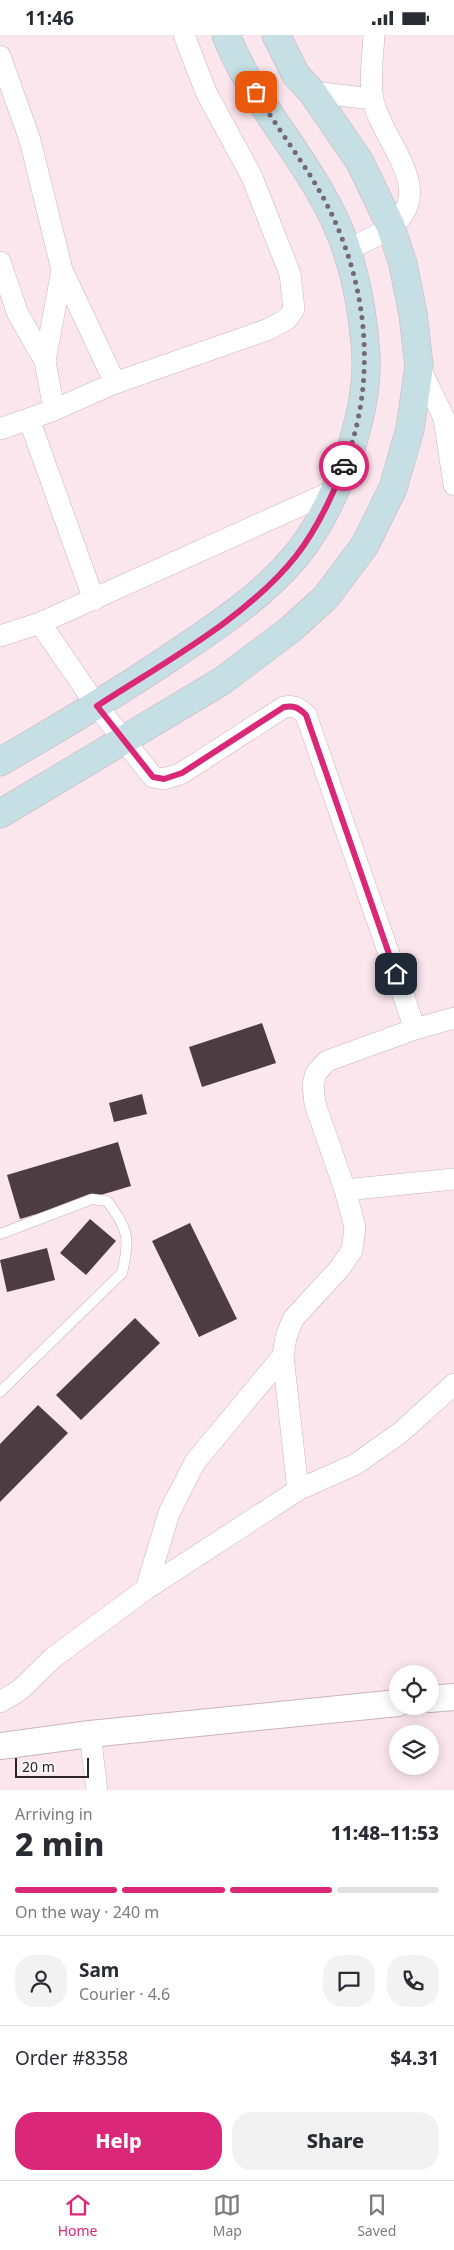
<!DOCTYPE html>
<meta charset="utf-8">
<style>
body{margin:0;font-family:"Noto Sans",sans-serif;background:#f2f2f3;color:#2b2b33;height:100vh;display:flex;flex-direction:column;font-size:19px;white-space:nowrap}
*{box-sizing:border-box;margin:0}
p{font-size:16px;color:#7c7c81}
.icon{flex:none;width:28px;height:28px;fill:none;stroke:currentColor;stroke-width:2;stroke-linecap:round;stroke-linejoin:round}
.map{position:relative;height:1755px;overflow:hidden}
.panel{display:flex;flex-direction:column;background:#fff;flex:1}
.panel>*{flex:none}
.buttons{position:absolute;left:389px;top:1630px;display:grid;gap:10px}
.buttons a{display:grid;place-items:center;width:50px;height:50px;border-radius:50%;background:#fff;box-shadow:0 2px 12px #0003;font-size:25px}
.scale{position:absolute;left:15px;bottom:12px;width:74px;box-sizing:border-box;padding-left:5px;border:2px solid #2c2527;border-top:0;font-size:14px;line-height:18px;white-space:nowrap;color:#2c2527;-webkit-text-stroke:4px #fcf8f9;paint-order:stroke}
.pin{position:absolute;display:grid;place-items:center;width:42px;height:42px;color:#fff;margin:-21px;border-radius:10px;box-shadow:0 2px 8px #0006}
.courier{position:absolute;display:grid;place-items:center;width:50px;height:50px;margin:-25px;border:4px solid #db2777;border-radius:50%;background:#fff;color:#222;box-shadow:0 1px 6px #0007}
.summary em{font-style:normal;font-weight:800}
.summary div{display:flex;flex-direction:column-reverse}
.summary{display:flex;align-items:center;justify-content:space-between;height:85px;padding:0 15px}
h1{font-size:32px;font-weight:800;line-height:38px}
.bar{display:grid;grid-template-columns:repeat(4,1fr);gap:8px 5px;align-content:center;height:60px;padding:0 15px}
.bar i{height:6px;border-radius:4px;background:#e1e1e2}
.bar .on{background:#db2777}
.bar p{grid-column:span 4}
.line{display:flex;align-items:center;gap:12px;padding:0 15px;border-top:1px solid #e1e1e2}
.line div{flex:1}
.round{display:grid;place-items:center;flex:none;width:52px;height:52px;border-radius:20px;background:#f2f2f3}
.action{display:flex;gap:10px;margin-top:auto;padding:10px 15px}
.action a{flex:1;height:58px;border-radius:20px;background:#db2777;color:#fff;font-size:20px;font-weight:800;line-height:58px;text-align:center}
.action a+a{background:#f2f2f3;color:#2b2b33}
.status{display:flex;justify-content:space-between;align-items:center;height:35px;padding:0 25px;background:#fff;direction:ltr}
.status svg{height:14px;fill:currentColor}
.menu{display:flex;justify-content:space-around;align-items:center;height:70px;border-top:1px solid #e1e1e2;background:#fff;font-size:14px;color:#7c7c81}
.menu a{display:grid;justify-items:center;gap:2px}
.menu .on{color:#db2777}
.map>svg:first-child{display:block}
.building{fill:#4d3d43}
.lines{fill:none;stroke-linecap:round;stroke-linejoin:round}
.service-casing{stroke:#c8b5bb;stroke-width:11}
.minor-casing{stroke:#c8b5bb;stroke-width:22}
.tertiary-casing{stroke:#c8b5bb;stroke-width:28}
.secondary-casing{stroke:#c8b5bb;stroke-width:29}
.service{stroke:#fff;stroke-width:10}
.minor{stroke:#fff;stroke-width:21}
.tertiary{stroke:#fff;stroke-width:26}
.secondary{stroke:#c5dfe4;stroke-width:28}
.done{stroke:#74696c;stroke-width:5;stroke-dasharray:0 9}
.route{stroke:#db2777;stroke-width:6}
</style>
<div class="status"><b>11:46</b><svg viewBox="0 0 49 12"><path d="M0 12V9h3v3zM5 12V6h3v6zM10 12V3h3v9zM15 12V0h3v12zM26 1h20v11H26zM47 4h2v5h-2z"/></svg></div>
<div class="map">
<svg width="454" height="1755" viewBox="0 0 454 1755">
<rect width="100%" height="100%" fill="#fbe6ed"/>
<path class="building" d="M262 988 276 1028 202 1052 189 1012Z
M142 1059 147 1079 114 1087 109 1068Z
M118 1107 131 1151 20 1184 7 1140Z
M90 1184 116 1206 86 1240 60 1218Z
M190 1188 237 1284 199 1302 152 1206Z
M47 1213 55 1245 7 1257 0 1225Z
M135 1283 160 1308 81 1385 56 1360Z
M38 1370 68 1398 0 1467V1409Z"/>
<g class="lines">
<g class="service-casing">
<path id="service" d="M0 1199 92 1164 107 1166C129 1194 130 1205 122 1238L0 1357"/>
</g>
<g class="minor-casing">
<path id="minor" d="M0 21 30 105 62 235 45 326 54 375 0 394
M312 57 373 64
M347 215C361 208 378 201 391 192 438 155 382 107 373 65 369 45 373 20 374 0
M0 227 18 279 45 326
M62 235 115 348 269 294 287 284 294 274 290 239 252 142 206 57 184 0
M419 331 444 383 454 450
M54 375 115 348
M29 384 94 565
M335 455 40 588 97 671 153 742 164 744 182 738 284 672C294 670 299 673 306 680L415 994
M0 601 40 588
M345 1155 454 1144
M298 1455 283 1321 286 1302 293 1284 340 1233 352 1215 355 1192 345 1155 315 1069 313 1050 316 1038 327 1026 415 994 454 983
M146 1554 169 1478 195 1427 283 1321
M0 1667 20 1655 54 1622 146 1554 298 1455 356 1429 400 1398 454 1349
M90 1699 97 1755"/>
</g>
<g class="tertiary-casing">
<path id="tertiary" d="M430 1664 454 1662
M0 1711 90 1699 398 1668"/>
</g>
<g class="secondary-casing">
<path id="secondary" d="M0 727C57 694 113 661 168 624 213 594 259 564 295 522 335 474 368 384 366 322 364 286 358 250 347 216 322 137 256 77 226 0
M0 779 222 646 291 594 326 562 365 510 393 453 410 394 419 331 413 279 403 229 391 192 360 127 312 57 296 40 276 0"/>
</g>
<use href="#service" class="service"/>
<use href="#minor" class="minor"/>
<use href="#tertiary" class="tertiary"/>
<use href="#secondary" class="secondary"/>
</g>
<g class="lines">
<path class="done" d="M256 57C277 94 305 128 325 166 368 247 378 345 344 431"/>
<path class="route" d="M344 431C332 462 317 494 296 521 247 583 163 628 97 671L153 742 164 744 182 738 284 672C294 670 299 673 306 680L396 939"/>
</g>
</svg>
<div class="buttons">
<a><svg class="icon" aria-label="locate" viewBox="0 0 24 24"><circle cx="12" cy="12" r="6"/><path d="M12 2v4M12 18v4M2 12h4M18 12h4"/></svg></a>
<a><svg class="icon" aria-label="layers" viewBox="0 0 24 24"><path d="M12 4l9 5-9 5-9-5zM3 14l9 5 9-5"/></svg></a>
</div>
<div class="scale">20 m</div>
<div class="pin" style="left:256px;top:57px;background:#ea580c"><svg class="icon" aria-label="bag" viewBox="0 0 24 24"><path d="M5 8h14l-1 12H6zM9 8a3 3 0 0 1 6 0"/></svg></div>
<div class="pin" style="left:396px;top:939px;background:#1f2937"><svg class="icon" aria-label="home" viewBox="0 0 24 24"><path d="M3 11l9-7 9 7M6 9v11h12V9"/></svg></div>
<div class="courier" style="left:344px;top:431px"><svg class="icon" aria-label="car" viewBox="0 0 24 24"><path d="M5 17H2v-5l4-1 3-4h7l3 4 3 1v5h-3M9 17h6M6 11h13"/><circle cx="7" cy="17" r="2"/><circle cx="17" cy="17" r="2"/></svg></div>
</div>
<section class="panel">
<div class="summary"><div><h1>2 min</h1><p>Arriving in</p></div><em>11:48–11:53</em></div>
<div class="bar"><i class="on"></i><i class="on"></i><i class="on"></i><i></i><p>On the way · 240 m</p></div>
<div class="line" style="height:90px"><a class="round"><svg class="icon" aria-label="person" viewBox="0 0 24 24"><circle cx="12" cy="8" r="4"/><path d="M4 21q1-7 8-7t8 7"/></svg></a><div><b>Sam</b><p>Courier · 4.6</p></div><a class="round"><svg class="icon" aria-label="chat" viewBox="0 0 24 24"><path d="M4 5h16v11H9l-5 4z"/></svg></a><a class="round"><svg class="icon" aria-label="phone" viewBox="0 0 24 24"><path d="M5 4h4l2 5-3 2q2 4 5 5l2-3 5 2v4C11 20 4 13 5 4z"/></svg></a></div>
<div class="line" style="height:65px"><div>Order #8358</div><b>$4.31</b></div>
<div class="action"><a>Help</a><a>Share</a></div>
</section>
<nav class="menu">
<a class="on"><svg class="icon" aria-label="home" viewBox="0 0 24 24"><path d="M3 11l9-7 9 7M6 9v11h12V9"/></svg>Home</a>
<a><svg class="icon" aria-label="map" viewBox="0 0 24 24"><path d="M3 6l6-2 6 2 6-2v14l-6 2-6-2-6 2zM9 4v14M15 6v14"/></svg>Map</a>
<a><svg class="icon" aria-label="saved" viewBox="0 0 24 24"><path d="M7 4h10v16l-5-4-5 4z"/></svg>Saved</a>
</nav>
